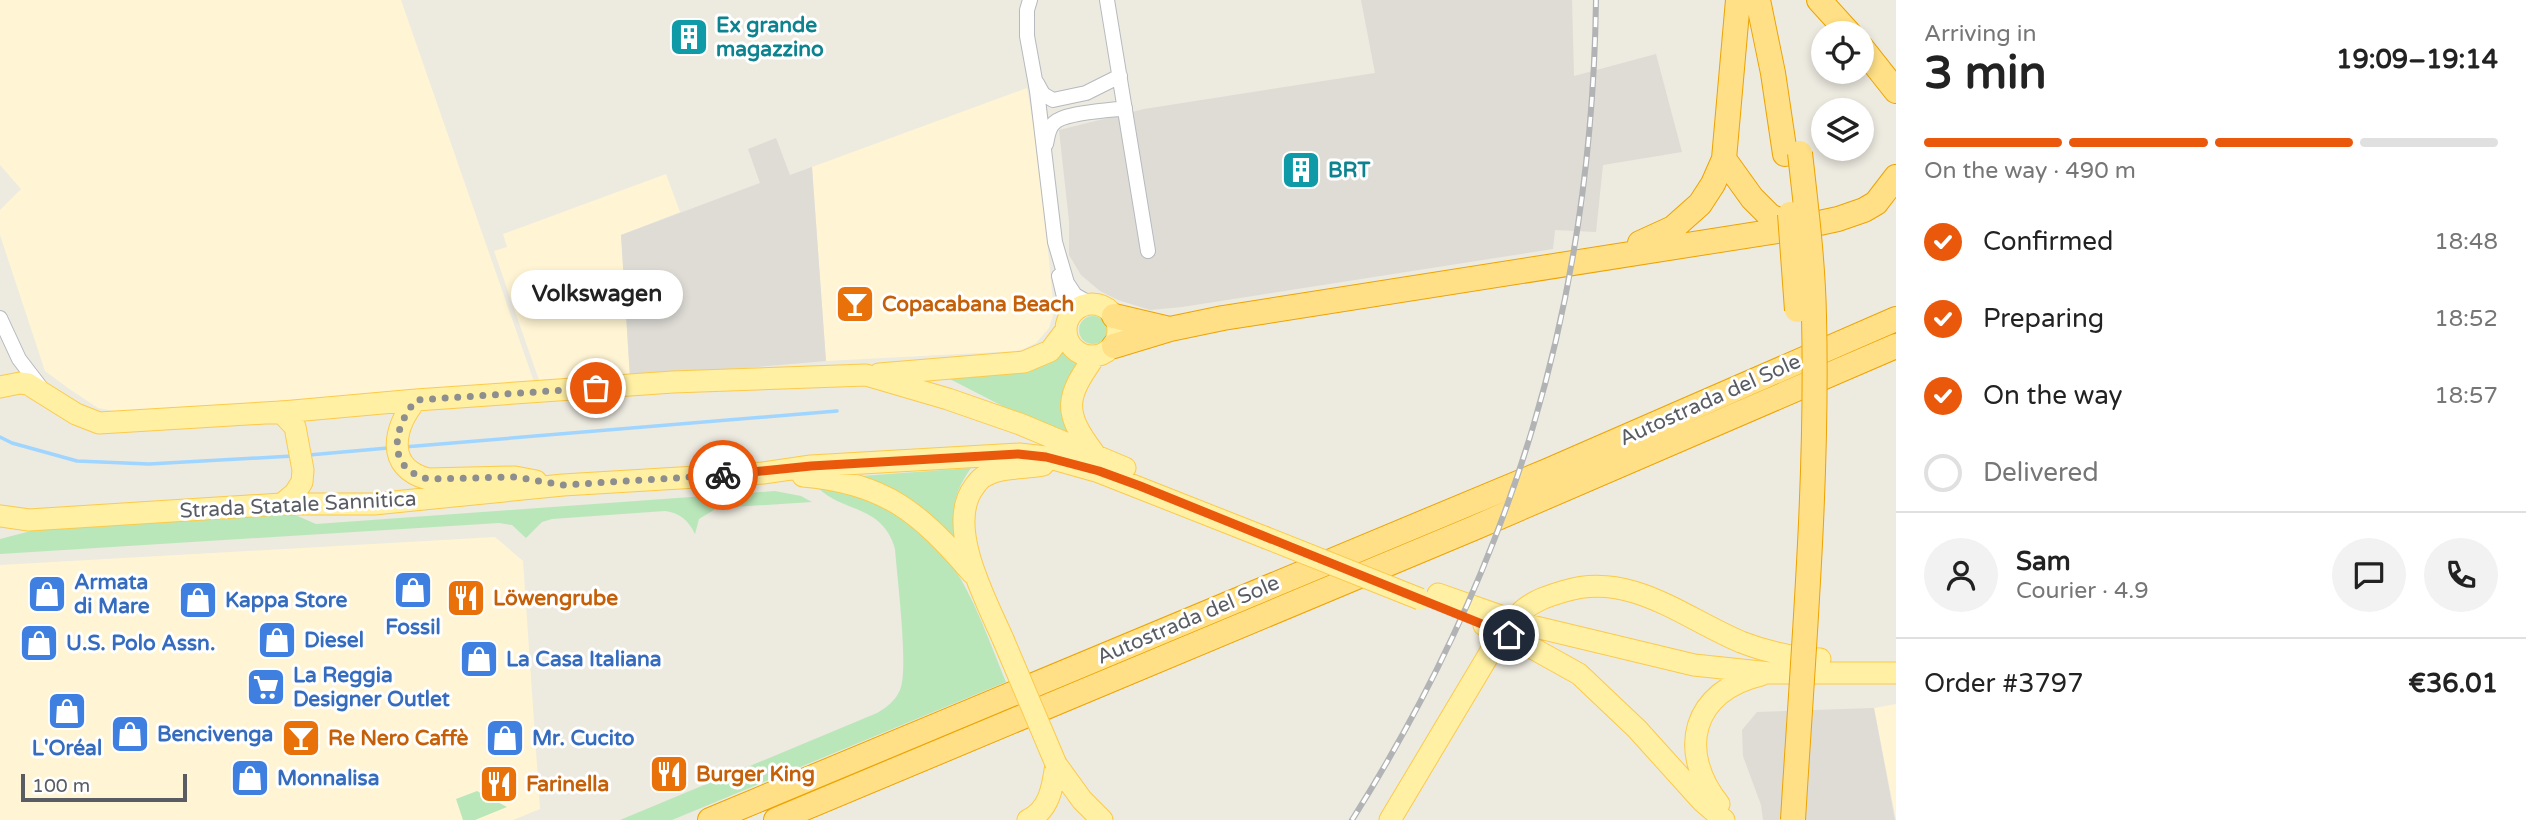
<!DOCTYPE html>
<meta charset="utf-8">
<style>
body{margin:0;font-family:"Varela Round",sans-serif;background:#f2f2f2;color:#222;height:100vh;display:flex;flex-direction:column;font-size:26px;white-space:nowrap}
*{box-sizing:border-box;margin:0}
p{font-size:23px;color:#767676}
.icon{flex:none;width:38px;height:38px;fill:none;stroke:currentColor;stroke-width:2;stroke-linecap:round;stroke-linejoin:round}
.map{position:relative;flex:1;overflow:hidden}
.sheet{display:flex;flex-direction:column;background:#fff;width:630px}
.sheet>*{flex:none}
.tools{position:absolute;left:1811px;top:21px;display:grid;gap:14px}
.tools a{display:grid;place-items:center;width:63px;height:63px;border-radius:50%;background:#fff;box-shadow:0 4px 10px #0003;font-size:35px}
.scale{position:absolute;left:21px;bottom:18px;width:166px;box-sizing:border-box;padding-left:7px;border:4px solid #595d63;border-top:0;font-size:19px;line-height:24px;white-space:nowrap;color:#595d63;-webkit-text-stroke:5px #fff;paint-order:stroke}
.pin{position:absolute;display:grid;place-items:center;width:60px;height:60px;color:#fff;margin:-30px;border:4px solid #fff;border-radius:50%;box-shadow:0 2px 7px #0007}
.courier{position:absolute;display:grid;place-items:center;width:70px;height:70px;margin:-35px;border:5px solid #ea580c;border-radius:50%;background:#fff;color:#222;box-shadow:0 2px 9px #0007}
.bubble{position:absolute;height:49px;border-radius:24px;background:#fff;box-shadow:0 4px 10px #0003;font-size:23px;font-weight:800;line-height:49px;text-align:center}
.overview em{font-style:normal;font-weight:800}
.overview div{display:flex;flex-direction:column-reverse}
.overview{display:flex;align-items:center;justify-content:space-between;height:119px;padding:0 28px}
h1{font-size:46px;font-weight:800;line-height:52px}
.bar{display:grid;grid-template-columns:repeat(4,1fr);gap:10px 7px;align-content:center;height:84px;padding:0 28px}
.bar i{height:9px;border-radius:5px;background:#e0e0e0}
.bar .on{background:#ea580c}
.bar p{grid-column:span 4}
.line{display:flex;align-items:center;gap:18px;padding:0 28px;border-top:2px solid #e0e0e0}
.line div{flex:1}
.round{display:grid;place-items:center;flex:none;width:74px;height:74px;border-radius:37px;background:#f2f2f2}
ol{padding:0 28px;list-style:none}
li{display:flex;align-items:center;gap:21px;height:77px}
li p{margin-inline-start:auto}
li .icon{padding:7px;border-radius:50%;background:#ea580c;color:#fff;stroke-width:4}
li:last-child{color:#767676}
li i{width:38px;height:38px;border:4px solid #e0e0e0;border-radius:50%}
main{display:flex;flex:1;min-height:0}
.map>svg:first-child{display:block}
.commercial{fill:#fff5d4}
.industrial{fill:#dedcd5}
.green{fill:#bae7ba}
.lines{fill:none;stroke-linecap:round;stroke-linejoin:round}
.stream{stroke:#9fd5ff;stroke-width:3.5}
.street-casing{stroke:#b6b9be;stroke-width:16}
.primary-casing{stroke:#fcca4b;stroke-width:23}
.highway-casing{stroke:#eea300;stroke-width:26}
.street{stroke:#fff;stroke-width:14}
.primary{stroke:#fff0a4;stroke-width:21}
.highway{stroke:#ffe086;stroke-width:24}
.rail-casing{stroke:#b2b3b4;stroke-width:6}
.rail{stroke:#fff;stroke-width:3.5;stroke-dasharray:10;stroke-linecap:butt}
.primary-bridge-casing{stroke:#fcca4b;stroke-width:23;stroke-linecap:butt}
.highway-bridge-casing{stroke:#eea300;stroke-width:26;stroke-linecap:butt}
.primary-bridge{stroke:#fff0a4;stroke-width:21}
.highway-bridge{stroke:#ffe086;stroke-width:24}
.done{stroke:#8d8e8f;stroke-width:7;stroke-dasharray:0 12.6}
.route{stroke:#ea580c;stroke-width:9}
.labels{text-anchor:middle;dominant-baseline:central;stroke-width:6;stroke-linejoin:round;paint-order:stroke}
.culture-label{font-size:21px;font-weight:bold;fill:#0d838f;stroke:#fff;text-anchor:start}
.food-label{font-size:21px;font-weight:bold;fill:#c56008;stroke:#fff;text-anchor:start}
.street-label{font-size:21px;fill:#595d63;stroke:#fff}
.shop-label{font-size:21px;font-weight:bold;fill:#366cbe;stroke:#fff;text-anchor:start}
</style>
<main>
<div class="map">
<svg width="1896" height="820" viewBox="0 0 1896 820">
<rect width="100%" height="100%" fill="#edeae0"/>
<path class="commercial" d="M0 0H401L534 382 144 411H115L98 408 68 388 45 371 0 235V210L21 189 0 165Z
M1027 88 1039 158 1054 312 1049 328 1036 343 1019 351 826 361 812 167Z
M666 174 680 212 621 235 630 378 539 380 494 251 507 247 503 234Z
M495 537 523 561 540 809 513 820H0V565Z
M1896 704V820L1874 708Z"/>
<path class="industrial" d="M1361 0H1572L1574 76 1656 54 1682 152 1603 165 1596 232 1555 230 1553 249 1182 307 1150 310 1118 300 1100 291 1081 275 1069 255V221L1059 130 1144 109 1375 73Z
M776 138 790 175 812 167 826 361 630 378 621 235 760 183 748 149Z
M1874 708 1895 820H1763L1761 805 1743 756 1742 730 1757 712Z"/>
<path class="green" d="M1079 330a14 14 0 1 1 28 0a14 14 0 1 1-28 0Z
M1064 349 1072 358 1082 362 1074 438 1016 413 944 376 1034 369 1053 360Z
M971 468C951 496 951 515 960 547L936 519 917 505 861 476Z
M818 488C860 492 891 508 923 535 929 541 937 546 943 553 971 587 989 641 1006 682L672 820H620L877 713C887 707 895 701 900 690 909 669 897 577 895 549 883 505 844 513 818 488Z
M775 491 801 496 812 502 717 508 699 519 695 534C688 520 680 513 665 511L552 519 542 522 526 538 512 525 499 523 0 554V539L50 526 286 511 316 524Z
M477 791 507 807 475 820H463L456 799Z"/>
<g class="lines">
<path class="stream" d="M0 437 12 443 77 461 149 464 293 456
M404 447 837 411
M309 455 388 448"/>
<g class="street-casing">
<path id="street" d="M1030 0 1027 10V36L1037 91 1055 242 1067 283 1075 295 1091 304
M1107 0 1148 251
M1037 83 1043 94 1053 100 1086 93 1120 76
M1046 144C1048 136 1048 128 1054 123 1065 112 1108 111 1125 108
M1059 276 1069 318
M0 318 19 359 42 389"/>
</g>
<g class="primary-casing">
<path id="primary" d="M1066 330a26 26 0 1 1 52 0a26 26 0 1 1-52 0Z
M879 374 1024 362 1050 351 1066 330
M0 387 20 383 28 384 76 414 99 423 281 412 295 427 303 470 302 482 295 493 282 504
M416 400C393 428 385 468 428 479L515 477 536 481
M271 413 416 400 673 382 866 375 948 399 1020 424 1125 468
M1094 453C1062 411 1066 397 1095 356
M803 476C886 483 920 513 972 573
M0 516 29 520 282 504H374L563 485 763 473 811 466 1019 454 1046 457 1099 472 1264 537
M1438 594 1523 624 1694 665 1770 673H1896
M1522 611C1535 600 1548 596 1565 591 1630 571 1684 618 1741 642 1767 652 1792 658 1820 659
M1484 625 1509 635 1579 674 1637 729 1702 801 1724 820
M1003 639C986 600 945 526 974 487 977 483 980 478 985 476 1002 466 1024 469 1043 465
M1056 764 1082 800 1102 820
M1719 804C1677 751 1692 691 1761 675
M1028 820C1050 810 1053 785 1056 764
M1390 820 1494 646"/>
</g>
<g class="highway-casing">
<path id="highway" d="M1758 0 1773 73 1785 154
M1819 0 1849 33
M1862 48 1896 91
M1724 159 1752 198 1770 216 1796 228
M1640 243 1673 228 1700 204 1713 184 1724 159 1738 0
M1114 316 1165 328
M1114 346 1170 329 1223 318 1796 228 1838 219 1864 210 1876 203 1896 177
M710 820 1547 471 1896 319
M776 820 1474 528 1896 346"/>
</g>
<use href="#street" class="street"/>
<use href="#primary" class="primary"/>
<use href="#highway" class="highway"/>
<g class="rail-casing">
<path id="rail" d="M1352 820C1513 564 1592 302 1596 0"/>
</g>
<use href="#rail" class="rail"/>
<g class="primary-bridge-casing">
<path id="primary-bridge" d="M1264 537 1420 599
M1003 639 1056 764"/>
</g>
<g class="highway-bridge-casing">
<path id="highway-bridge" d="M1790 214 1797 310
M1793 820C1803 653 1818 484 1814 316 1813 262 1806 207 1800 153"/>
</g>
<use href="#primary-bridge" class="primary-bridge"/>
<use href="#highway-bridge" class="highway-bridge"/>
</g>
<g class="lines">
<path class="done" d="M596 388 416 400C393 428 385 468 428 479L515 477 563 485 723 475"/>
<path class="route" d="M723 475 811 466 1018 454 1046 457 1099 471 1140 486 1509 635"/>
</g>
<defs>
<g id="building-square" transform="scale(2.0125)"><rect x="-9" y="-9" width="18" height="18" rx="4" fill="#0f9aa8" stroke="#fff"/><path d="M-4-6H4V6H1V3H-1V6H-4ZM-2.5-4.3h1.7v1.8h-1.7ZM.8-4.3h1.7v1.8H.8ZM-2.5-1h1.7V.8h-1.7ZM.8-1h1.7V.8H.8Z" fill="#fff"/></g>
<g id="bar-square" transform="scale(2.0125)"><rect x="-9" y="-9" width="18" height="18" rx="4" fill="#e8710a" stroke="#fff"/><path d="M-6-5H6L.8 .8V4.5H3.5V6h-7V4.5H-.8V.8Z" fill="#fff"/></g>
<g id="shop-square" transform="scale(2.0125)"><rect x="-9" y="-9" width="18" height="18" rx="4" fill="#3f7fe0" stroke="#fff"/><path d="M-5-2.5h2.3a2.7 3.5 0 0 1 5.4 0H5L5.5 6h-11ZM-1.5-2.5h3a1.5 2.3 0 0 0-3 0Z" fill="#fff"/></g>
<g id="restaurant-square" transform="scale(2.0125)"><rect x="-9" y="-9" width="18" height="18" rx="4" fill="#e8710a" stroke="#fff"/><path d="M-5-6h1v4h1v-4h1v4h1v-4h1v5L-1.5 .5V6h-2V.5L-5-1ZM5-6V6H3V1.5H1.5Q1.5-4 5-6Z" fill="#fff"/></g>
<g id="supermarket-square" transform="scale(2.0125)"><rect x="-9" y="-9" width="18" height="18" rx="4" fill="#3f7fe0" stroke="#fff"/><path d="M-6-5.5h2.5l.6 2H6L4.5 2H-2.5L-4.4-4H-6ZM-1.5 3.2a1.3 1.3 0 1 0 .1 0ZM3 3.2a1.3 1.3 0 1 0 .1 0Z" fill="#fff"/></g>
</defs>
<g fill-rule="evenodd">
<use href="#building-square" x="689" y="37"/>
<use href="#building-square" x="1301" y="170"/>
<use href="#bar-square" x="855" y="304"/>
<use href="#shop-square" x="413" y="590"/>
<use href="#shop-square" x="47" y="594"/>
<use href="#restaurant-square" x="466" y="598"/>
<use href="#shop-square" x="198" y="600"/>
<use href="#shop-square" x="277" y="640"/>
<use href="#shop-square" x="39" y="643"/>
<use href="#shop-square" x="479" y="659"/>
<use href="#supermarket-square" x="266" y="687"/>
<use href="#shop-square" x="67" y="711"/>
<use href="#shop-square" x="130" y="734"/>
<use href="#bar-square" x="301" y="738"/>
<use href="#shop-square" x="505" y="738"/>
<use href="#restaurant-square" x="669" y="774"/>
<use href="#shop-square" x="250" y="778"/>
<use href="#restaurant-square" x="499" y="784"/>
</g>
<g class="labels">
<g class="culture-label">
<text x="716" y="25">Ex grande<tspan x="716" dy="24">magazzino</tspan></text>
<text x="1328" y="170">BRT</text>
</g>
<g class="food-label">
<text x="882" y="304">Copacabana Beach</text>
<text x="493" y="598">Löwengrube</text>
<text x="328" y="738">Re Nero Caffè</text>
<text x="696" y="774">Burger King</text>
<text x="526" y="784">Farinella</text>
</g>
<g class="street-label">
<text transform="translate(1710 400) rotate(-24)">Autostrada del Sole</text>
<text transform="translate(298 505) rotate(-3)">Strada Statale Sannitica</text>
<text transform="translate(1188 620) rotate(-23)">Autostrada del Sole</text>
</g>
<g class="shop-label">
<text x="74" y="582">Armata<tspan x="74" dy="24">di Mare</tspan></text>
<text x="225" y="600">Kappa Store</text>
<text x="413" y="627" text-anchor="middle">Fossil</text>
<text x="304" y="640">Diesel</text>
<text x="66" y="643">U.S. Polo Assn.</text>
<text x="506" y="659">La Casa Italiana</text>
<text x="293" y="675">La Reggia<tspan x="293" dy="24">Designer Outlet</tspan></text>
<text x="157" y="734">Bencivenga</text>
<text x="532" y="738">Mr. Cucito</text>
<text x="67" y="748" text-anchor="middle">L'Oréal</text>
<text x="277" y="778">Monnalisa</text>
</g>
</g>
</svg>
<div class="tools">
<a><svg class="icon" aria-label="locate" viewBox="0 0 24 24"><circle cx="12" cy="12" r="6"/><path d="M12 2v4M12 18v4M2 12h4M18 12h4"/></svg></a>
<a><svg class="icon" aria-label="layers" viewBox="0 0 24 24"><path d="M12 4l9 5-9 5-9-5zM3 14l9 5 9-5"/></svg></a>
</div>
<div class="scale">100 m</div>
<div class="pin" style="left:596px;top:388px;background:#ea580c"><svg class="icon" aria-label="bag" viewBox="0 0 24 24"><path d="M5 8h14l-1 12H6zM9 8a3 3 0 0 1 6 0"/></svg></div>
<div class="pin" style="left:1509px;top:635px;background:#1f2937"><svg class="icon" aria-label="home" viewBox="0 0 24 24"><path d="M3 11l9-7 9 7M6 9v11h12V9"/></svg></div>
<div class="courier" style="left:723px;top:475px"><svg class="icon" aria-label="bike" viewBox="0 0 24 24"><circle cx="6" cy="16" r="4"/><circle cx="18" cy="16" r="4"/><path d="M6 16l4-8h5l3 8M10 8l3 8H6M13 5h3"/></svg></div>
<div class="bubble" style="left:511px;top:270px;width:172px">Volkswagen</div>
</div>
<section class="sheet">
<div class="overview"><div><h1>3 min</h1><p>Arriving in</p></div><em>19:09–19:14</em></div>
<div class="bar"><i class="on"></i><i class="on"></i><i class="on"></i><i></i><p>On the way · 490 m</p></div>
<ol>
<li><svg class="icon" aria-label="check" viewBox="0 0 24 24"><path d="M5 12l5 5 9-10"/></svg>Confirmed<p>18:48</p></li>
<li><svg class="icon" aria-label="check" viewBox="0 0 24 24"><path d="M5 12l5 5 9-10"/></svg>Preparing<p>18:52</p></li>
<li><svg class="icon" aria-label="check" viewBox="0 0 24 24"><path d="M5 12l5 5 9-10"/></svg>On the way<p>18:57</p></li>
<li><i></i>Delivered</li>
</ol>
<div class="line" style="height:126px"><a class="round"><svg class="icon" aria-label="person" viewBox="0 0 24 24"><circle cx="12" cy="8" r="4"/><path d="M4 21q1-7 8-7t8 7"/></svg></a><div><b>Sam</b><p>Courier · 4.9</p></div><a class="round"><svg class="icon" aria-label="chat" viewBox="0 0 24 24"><path d="M4 5h16v11H9l-5 4z"/></svg></a><a class="round"><svg class="icon" aria-label="phone" viewBox="0 0 24 24"><path d="M5 4h4l2 5-3 2q2 4 5 5l2-3 5 2v4C11 20 4 13 5 4z"/></svg></a></div>
<div class="line" style="height:91px"><div>Order #3797</div><b>€36.01</b></div>
</section>
</main>
